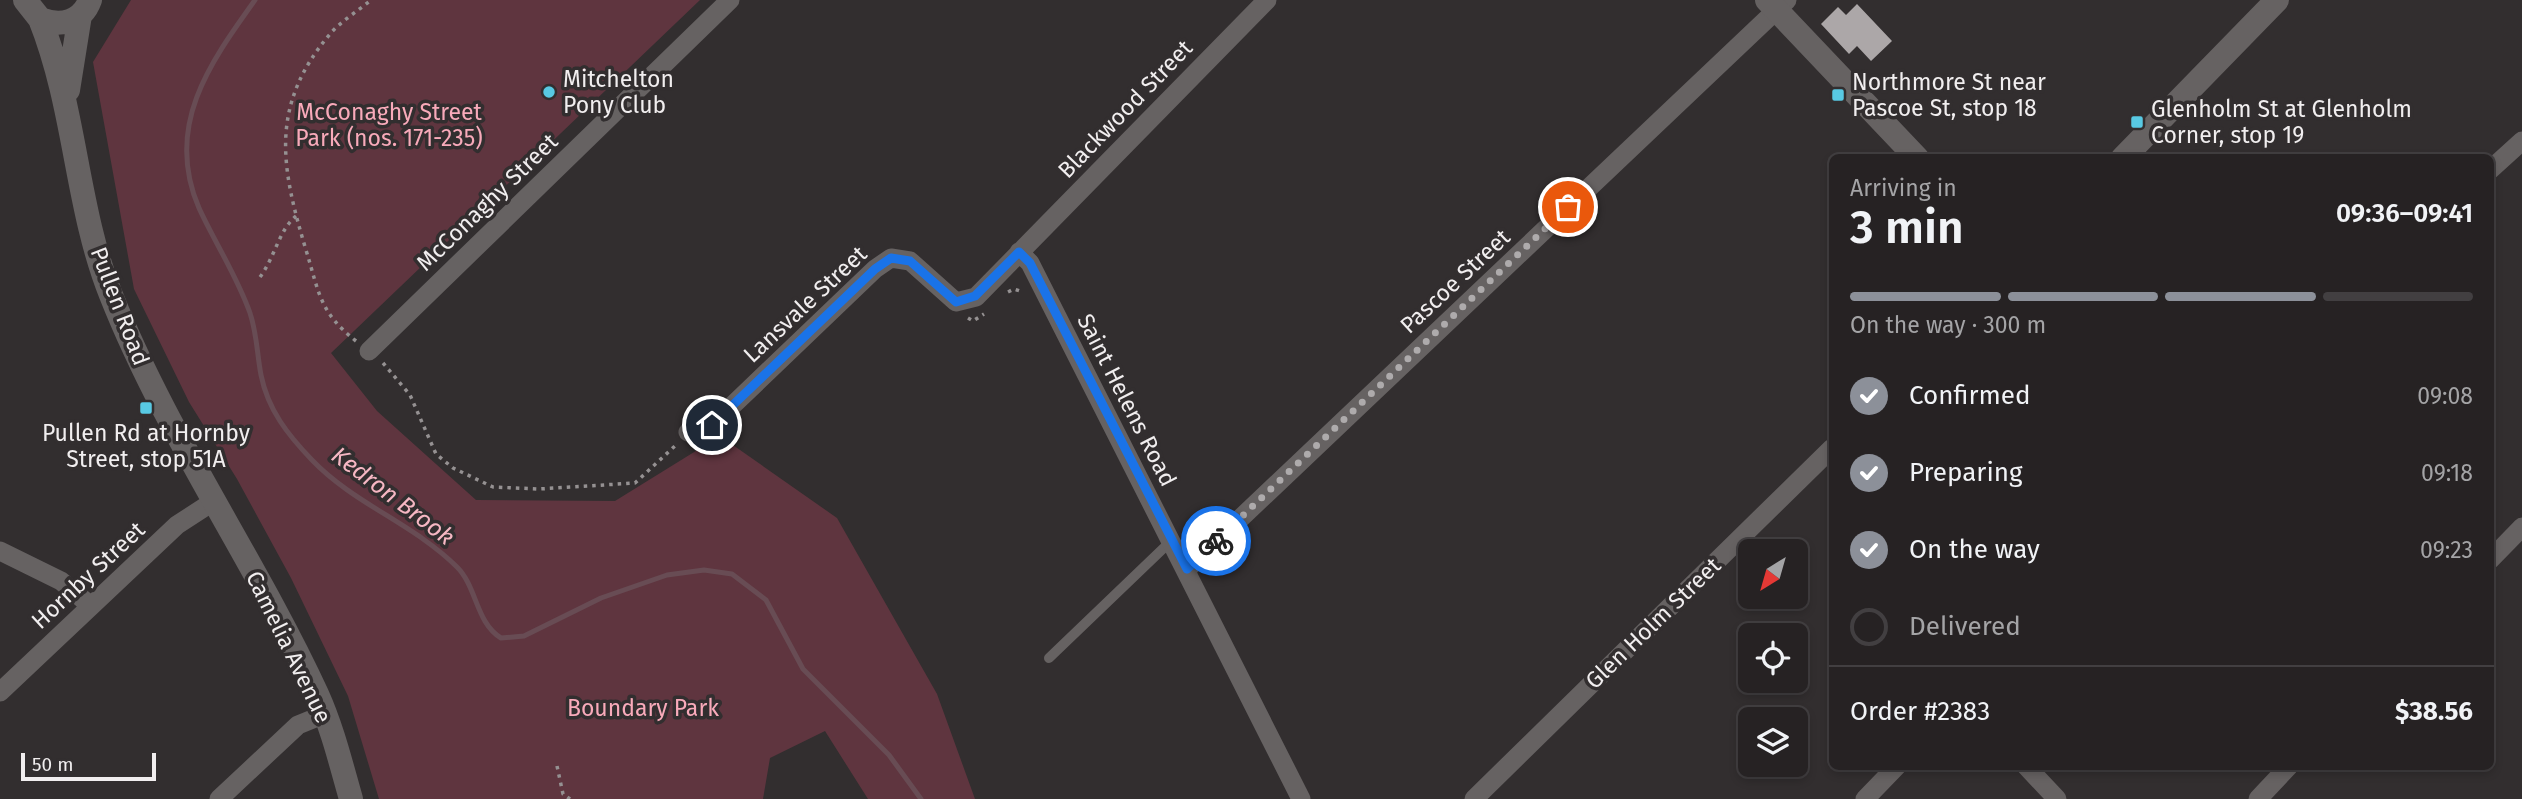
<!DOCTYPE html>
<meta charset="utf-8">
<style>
body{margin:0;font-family:"Fira Sans",sans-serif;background:#322f30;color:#f1f3f6;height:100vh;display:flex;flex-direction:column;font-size:26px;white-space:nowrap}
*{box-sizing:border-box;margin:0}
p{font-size:23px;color:#a4a4a6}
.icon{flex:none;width:38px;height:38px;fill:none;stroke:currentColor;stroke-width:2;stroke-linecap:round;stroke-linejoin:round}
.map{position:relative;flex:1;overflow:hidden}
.sheet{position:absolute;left:1829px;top:154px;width:665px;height:616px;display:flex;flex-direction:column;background:#262223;border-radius:10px;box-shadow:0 4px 10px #0003,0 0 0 2px #423f41}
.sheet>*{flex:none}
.needle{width:46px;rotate:217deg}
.tools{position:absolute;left:1738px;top:539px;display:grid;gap:14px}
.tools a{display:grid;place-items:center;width:70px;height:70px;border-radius:10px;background:#262223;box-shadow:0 4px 10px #0003,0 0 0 2px #423f41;font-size:35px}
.scale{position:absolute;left:21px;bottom:18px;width:135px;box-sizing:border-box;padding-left:7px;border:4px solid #f1eeef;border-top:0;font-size:19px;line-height:24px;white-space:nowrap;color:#f1eeef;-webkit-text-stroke:5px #322e2f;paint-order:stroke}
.pin{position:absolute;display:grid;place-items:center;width:60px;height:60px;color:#fff;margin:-30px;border:4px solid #fff;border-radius:50%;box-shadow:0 2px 7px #0007}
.courier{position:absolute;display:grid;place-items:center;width:70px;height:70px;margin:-35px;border:5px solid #1a73e8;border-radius:50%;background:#fff;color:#222;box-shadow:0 2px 9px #0007}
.overview em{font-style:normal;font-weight:600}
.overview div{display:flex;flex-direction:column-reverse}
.overview{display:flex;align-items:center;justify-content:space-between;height:119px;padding:0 21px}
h1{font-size:46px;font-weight:600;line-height:52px}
.bar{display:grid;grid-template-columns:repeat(4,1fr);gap:10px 7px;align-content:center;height:84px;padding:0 21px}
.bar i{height:9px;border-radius:5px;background:#423f41}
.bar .selected{background:#8c9099}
.bar p{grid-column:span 4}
.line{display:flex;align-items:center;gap:18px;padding:0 21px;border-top:2px solid #423f41}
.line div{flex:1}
ol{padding:0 21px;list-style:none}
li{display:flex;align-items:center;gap:21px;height:77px}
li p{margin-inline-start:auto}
li .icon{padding:7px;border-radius:50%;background:#8c9099;color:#fff;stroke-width:4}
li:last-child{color:#a4a4a6}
li i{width:38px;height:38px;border:4px solid #423f41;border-radius:50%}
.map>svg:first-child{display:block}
.green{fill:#5f353f}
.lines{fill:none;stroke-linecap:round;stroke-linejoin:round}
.stream{stroke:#684c54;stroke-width:5}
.building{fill:#aca7a8}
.path{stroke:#959192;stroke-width:3.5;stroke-dasharray:3.5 5;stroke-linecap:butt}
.service{stroke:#666262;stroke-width:10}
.minor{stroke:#666262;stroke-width:19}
.tertiary{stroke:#666262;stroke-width:24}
.done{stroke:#aeabac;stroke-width:7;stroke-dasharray:0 12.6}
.route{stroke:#1a73e8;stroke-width:9}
.poi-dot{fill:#58c9e3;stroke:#322e2f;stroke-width:2.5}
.labels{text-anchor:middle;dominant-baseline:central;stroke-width:7;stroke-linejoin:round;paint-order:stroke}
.poi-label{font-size:23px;fill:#f1eeef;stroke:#322e2f;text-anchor:start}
.street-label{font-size:23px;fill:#f1eeef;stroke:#322e2f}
.park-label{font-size:23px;fill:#f8aaba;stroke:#322e2f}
.water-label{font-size:24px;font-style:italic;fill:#f6b7c3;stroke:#322e2f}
</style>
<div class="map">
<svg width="2522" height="799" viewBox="0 0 2522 799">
<rect width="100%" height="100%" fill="#322e2f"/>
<path class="green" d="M131 0H700L331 353 377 411 476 500 615 501 720 436 837 518 937 694 975 799H868L825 731 770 758 763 799H379L348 696 291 578 237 479 189 402 134 289 93 62Z"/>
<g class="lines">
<path class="stream" d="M255 0C209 64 164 127 199 208 215 243 237 276 250 313 257 334 257 354 261 375 268 410 288 435 312 460 354 504 414 524 457 567 477 587 476 623 501 638L524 636 601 598 667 575 704 570 732 574 766 600 803 669 889 755 921 799"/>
</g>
<path class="building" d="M1857 4 1892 41 1871 61 1857 46 1849 54 1821 24 1838 7 1846 15Z"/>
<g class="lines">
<path class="path" d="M260 277C275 257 279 230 296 216
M1008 292 1014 289 1023 292
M968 318 973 321 984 314
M356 341C319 312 319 292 306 250 281 167 269 106 330 34 341 21 358 11 371 0
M383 363 410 395 436 454 453 468 493 487 539 489 635 483 676 445
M557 766 563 794 570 799"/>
<path class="service" d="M1049 658 1171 541"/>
<path class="minor" d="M2490 170 2522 141
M1019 252 1030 263 1301 799
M369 351 730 0
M688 432 712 425 875 269 891 258 910 261 956 302 976 297 1267 0
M0 551 61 581 91 606
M2490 560 2522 527
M1187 569 1787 0
M0 692 177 525 214 501
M2026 766 2057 799
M219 799 298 725 325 714
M1474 799 1832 448
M1865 799 1897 766
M2258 799 2289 766"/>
<path class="tertiary" d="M25 0 40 19C61 27 82 22 90 0
M1767 0 1917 158
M40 19C76 109 76 208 111 295 166 434 254 558 317 694 332 727 341 764 351 799
M68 90 80 15
M2123 158 2277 0"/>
</g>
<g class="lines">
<path class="done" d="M1216 541 1568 207"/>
<path class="route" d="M712 425 875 269 891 258 910 261 956 302 975 296 1019 252 1030 263 1187 569 1216 541"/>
</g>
<g class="poi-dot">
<circle cx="549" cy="92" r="7"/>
<rect x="1831" y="88" width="14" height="14" rx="3.5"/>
<rect x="2130" y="115" width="14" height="14" rx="3.5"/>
<rect x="139" y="401" width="14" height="14" rx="3.5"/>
</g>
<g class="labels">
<g class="poi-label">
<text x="563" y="79">Mitchelton<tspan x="563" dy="26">Pony Club</tspan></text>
<text x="1852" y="82">Northmore St near<tspan x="1852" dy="26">Pascoe St, stop 18</tspan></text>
<text x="2151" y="109">Glenholm St at Glenholm<tspan x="2151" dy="26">Corner, stop 19</tspan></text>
<text x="146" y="433" text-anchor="middle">Pullen Rd at Hornby<tspan x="146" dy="26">Street, stop 51A</tspan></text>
</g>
<g class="street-label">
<text transform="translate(1125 109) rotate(-46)">Blackwood Street</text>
<text transform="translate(487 202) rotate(-44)">McConaghy Street</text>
<text transform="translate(1455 281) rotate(-43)">Pascoe Street</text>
<text transform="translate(805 304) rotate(-43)">Lansvale Street</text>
<text transform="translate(120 306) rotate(69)">Pullen Road</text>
<text transform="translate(1127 400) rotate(63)">Saint Helens Road</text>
<text transform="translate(88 575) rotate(-43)">Hornby Street</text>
<text transform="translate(1653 623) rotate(-44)">Glen Holm Street</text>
<text transform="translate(289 647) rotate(64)">Camelia Avenue</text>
</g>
<g class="park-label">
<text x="389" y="112">McConaghy Street<tspan x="389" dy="26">Park (nos. 171-235)</tspan></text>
<text x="643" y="708">Boundary Park</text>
</g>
<g class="water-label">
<text transform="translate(393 496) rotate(37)">Kedron Brook</text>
</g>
</g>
</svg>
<div class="tools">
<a><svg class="needle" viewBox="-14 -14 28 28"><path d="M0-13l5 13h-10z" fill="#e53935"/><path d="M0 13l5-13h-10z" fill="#a4a4a6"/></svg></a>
<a><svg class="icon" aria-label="locate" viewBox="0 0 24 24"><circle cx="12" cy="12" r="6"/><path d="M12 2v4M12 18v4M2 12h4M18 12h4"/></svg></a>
<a><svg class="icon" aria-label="layers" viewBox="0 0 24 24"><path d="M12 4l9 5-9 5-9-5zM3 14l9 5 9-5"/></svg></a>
</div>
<div class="scale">50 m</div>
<div class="pin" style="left:1568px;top:207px;background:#ea580c"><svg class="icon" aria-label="bag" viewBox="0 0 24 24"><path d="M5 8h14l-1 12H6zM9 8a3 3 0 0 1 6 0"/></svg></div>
<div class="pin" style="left:712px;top:425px;background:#1f2937"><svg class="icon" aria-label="home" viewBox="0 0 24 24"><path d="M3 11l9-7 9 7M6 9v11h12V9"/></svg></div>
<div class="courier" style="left:1216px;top:541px"><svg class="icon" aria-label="bike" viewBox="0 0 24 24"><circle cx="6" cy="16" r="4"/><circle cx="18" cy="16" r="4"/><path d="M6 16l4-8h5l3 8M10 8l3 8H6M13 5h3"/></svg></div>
<section class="sheet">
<div class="overview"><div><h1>3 min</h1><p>Arriving in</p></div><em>09:36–09:41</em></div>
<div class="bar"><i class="selected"></i><i class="selected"></i><i class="selected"></i><i></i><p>On the way · 300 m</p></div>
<ol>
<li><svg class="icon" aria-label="check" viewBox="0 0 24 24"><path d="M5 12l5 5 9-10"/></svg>Confirmed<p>09:08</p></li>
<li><svg class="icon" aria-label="check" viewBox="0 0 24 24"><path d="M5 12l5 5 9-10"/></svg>Preparing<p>09:18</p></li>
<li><svg class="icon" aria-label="check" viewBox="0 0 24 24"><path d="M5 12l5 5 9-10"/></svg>On the way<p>09:23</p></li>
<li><i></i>Delivered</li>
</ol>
<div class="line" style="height:91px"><div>Order #2383</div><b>$38.56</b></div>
</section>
</div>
